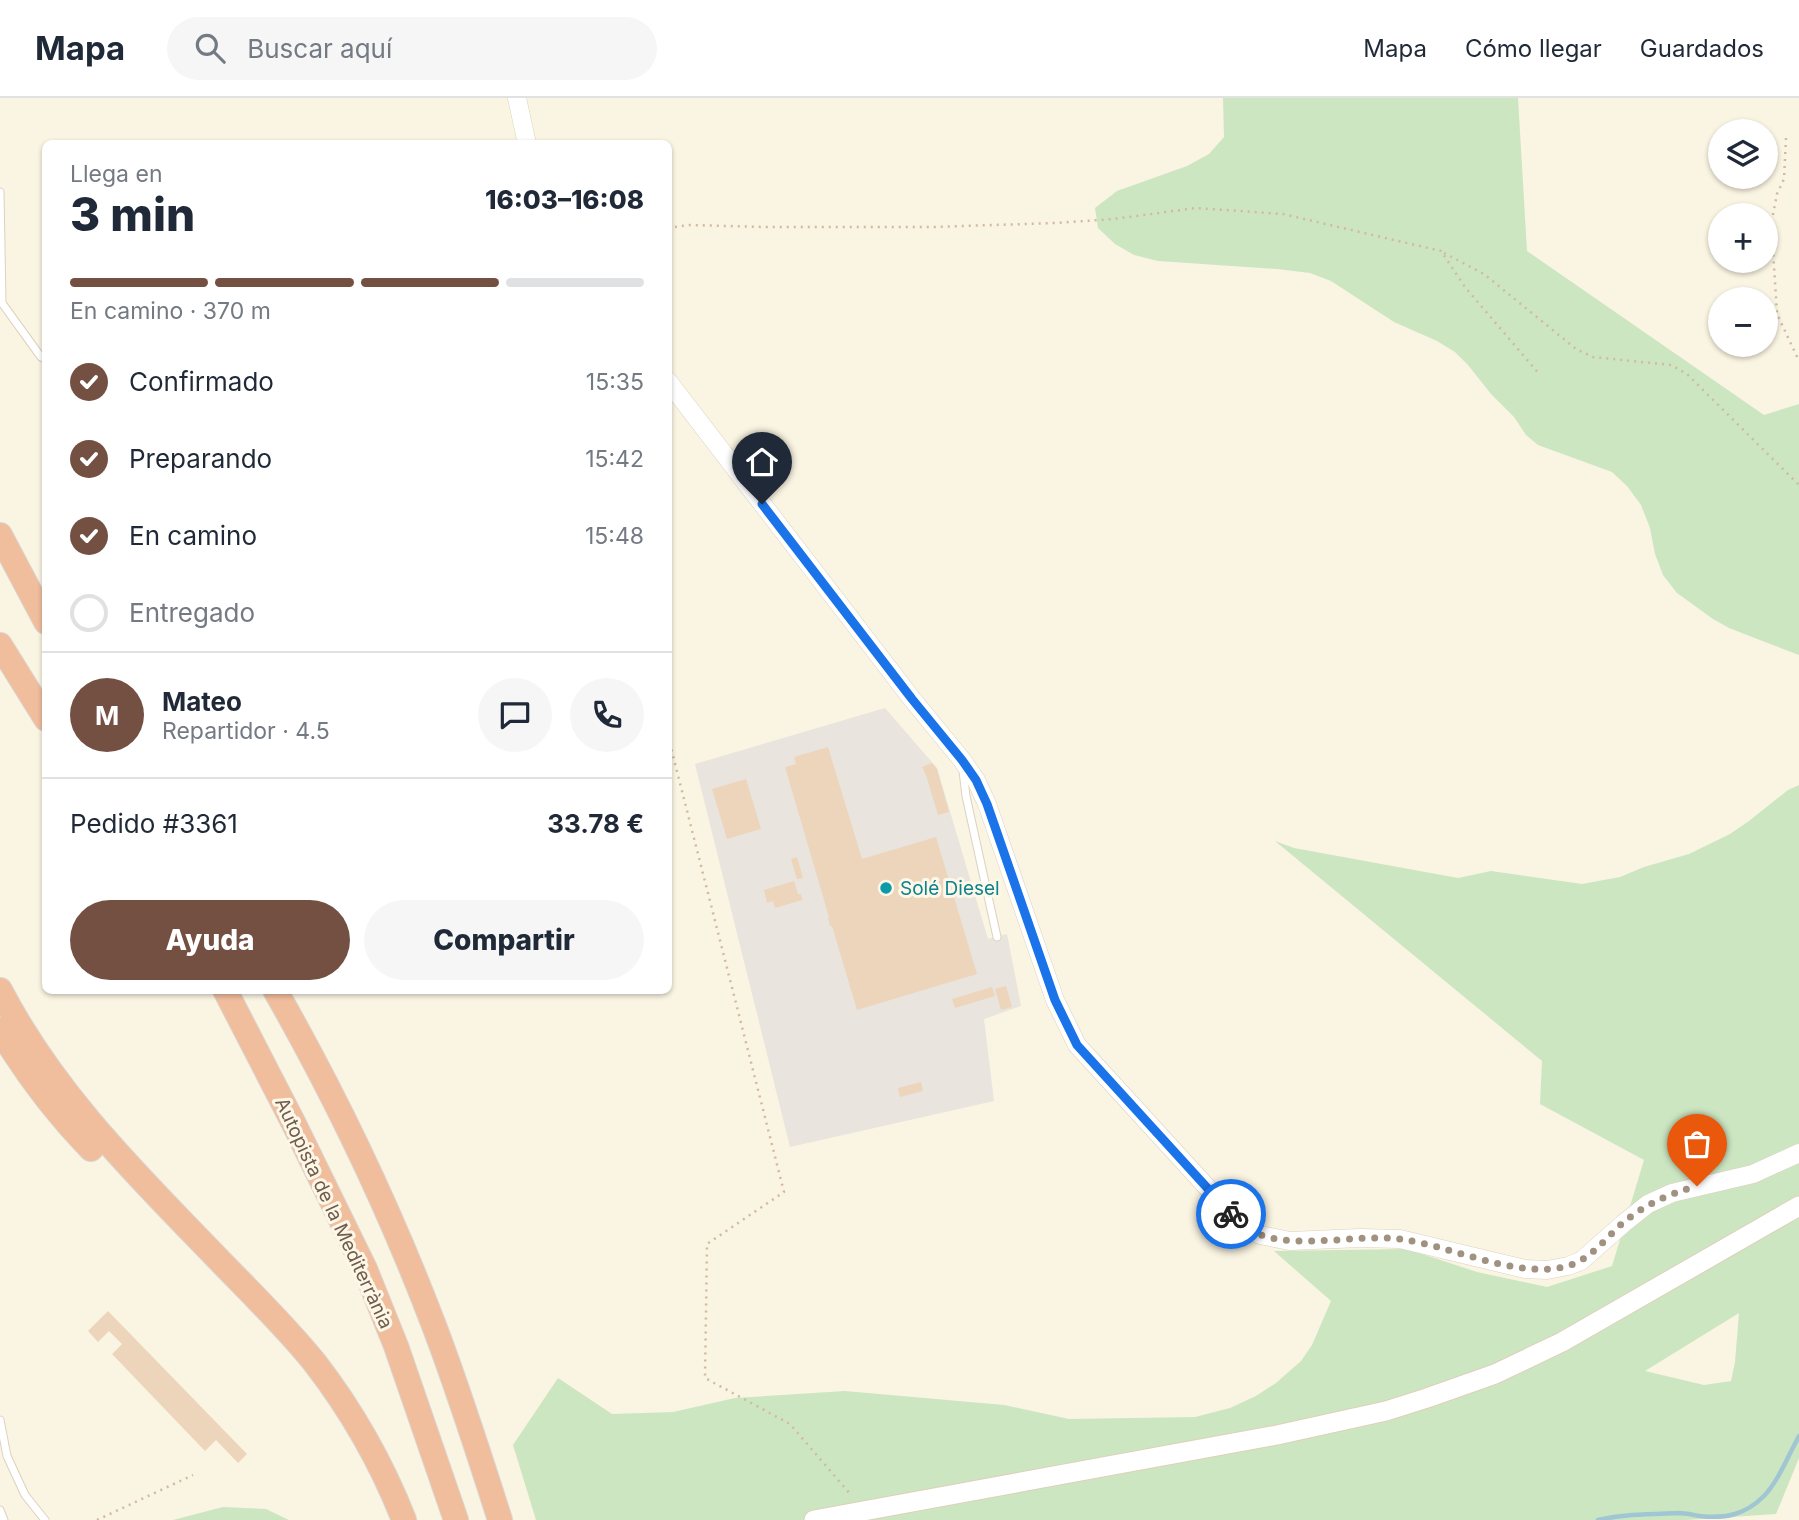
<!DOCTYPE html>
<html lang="es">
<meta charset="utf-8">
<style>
body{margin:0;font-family:Inter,sans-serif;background:#f6f6f7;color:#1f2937;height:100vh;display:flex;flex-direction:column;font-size:26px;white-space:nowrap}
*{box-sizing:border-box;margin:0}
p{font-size:23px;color:#747a83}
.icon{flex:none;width:38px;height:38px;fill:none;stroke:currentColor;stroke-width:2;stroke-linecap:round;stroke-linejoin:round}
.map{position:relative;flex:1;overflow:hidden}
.sheet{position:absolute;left:42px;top:42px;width:630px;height:854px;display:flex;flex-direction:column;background:#fff;border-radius:10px;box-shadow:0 2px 5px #0004}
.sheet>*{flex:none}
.fabs{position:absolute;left:1708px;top:21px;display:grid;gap:14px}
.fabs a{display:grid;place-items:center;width:70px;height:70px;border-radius:50%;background:#fff;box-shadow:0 2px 5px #0004;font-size:35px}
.pin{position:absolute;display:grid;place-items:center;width:60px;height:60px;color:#fff;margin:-72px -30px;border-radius:50% 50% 50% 0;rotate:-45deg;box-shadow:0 0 7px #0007}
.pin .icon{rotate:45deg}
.courier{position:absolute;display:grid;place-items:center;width:70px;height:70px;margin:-35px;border:5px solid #1a73e8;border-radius:50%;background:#fff;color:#222;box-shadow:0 2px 9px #0007}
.summary em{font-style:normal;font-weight:800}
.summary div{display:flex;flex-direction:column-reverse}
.summary{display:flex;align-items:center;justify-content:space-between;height:119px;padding:0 28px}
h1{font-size:46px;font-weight:800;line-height:52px}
.bar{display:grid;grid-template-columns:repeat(4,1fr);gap:10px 7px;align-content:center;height:84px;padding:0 28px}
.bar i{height:9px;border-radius:5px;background:#e0e1e3}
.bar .selected{background:#745042}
.bar p{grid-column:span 4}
.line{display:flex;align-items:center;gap:18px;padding:0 28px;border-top:2px solid #e0e1e3}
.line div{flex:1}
.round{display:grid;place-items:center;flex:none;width:74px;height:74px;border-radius:37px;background:#f6f6f7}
ol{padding:0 28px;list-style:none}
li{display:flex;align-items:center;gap:21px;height:77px}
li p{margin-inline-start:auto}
li .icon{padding:7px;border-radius:50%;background:#745042;color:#fff;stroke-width:4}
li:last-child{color:#747a83}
li i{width:38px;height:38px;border:4px solid #e0e1e3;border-radius:50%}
.primary-button{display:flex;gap:14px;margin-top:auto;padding:14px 28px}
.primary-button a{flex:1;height:80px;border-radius:42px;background:#745042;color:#fff;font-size:28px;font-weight:800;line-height:80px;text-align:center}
.primary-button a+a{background:#f6f6f7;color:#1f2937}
header{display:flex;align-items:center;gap:42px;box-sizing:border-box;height:98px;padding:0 35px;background:#fff;border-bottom:2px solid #e0e1e3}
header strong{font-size:33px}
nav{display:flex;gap:38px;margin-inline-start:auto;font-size:24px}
.search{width:490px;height:63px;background:#f6f6f7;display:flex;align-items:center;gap:18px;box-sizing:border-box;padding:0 24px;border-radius:38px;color:#747a83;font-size:26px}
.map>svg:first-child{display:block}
.industrial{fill:#e9e4dd}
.green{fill:#cce6c2;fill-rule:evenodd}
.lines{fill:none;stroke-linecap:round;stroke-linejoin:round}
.stream{stroke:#a0c5d3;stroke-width:4.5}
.building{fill:#edd5bc}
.service-casing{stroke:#ddd1bf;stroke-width:9}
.tertiary-casing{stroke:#ddd1bf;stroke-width:19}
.secondary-casing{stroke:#dfd0ba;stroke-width:21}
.motorway-casing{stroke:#dad5d0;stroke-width:26}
.path{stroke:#d2b9a0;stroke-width:2.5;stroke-dasharray:2 5;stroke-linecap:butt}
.service{stroke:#fff;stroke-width:7}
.tertiary{stroke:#fff;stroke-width:18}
.secondary{stroke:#fff;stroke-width:19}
.motorway{stroke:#f0bd9d;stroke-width:24}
.done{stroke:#a09180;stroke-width:7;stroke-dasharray:0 12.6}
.route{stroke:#1a73e8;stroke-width:9}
.culture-dot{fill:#0f9aa8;stroke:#fdf7e8;stroke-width:2.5}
.labels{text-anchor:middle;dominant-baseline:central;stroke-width:6;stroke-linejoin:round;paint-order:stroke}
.culture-label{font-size:19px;fill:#0d838f;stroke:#fdf7e8;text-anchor:start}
.street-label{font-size:19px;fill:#705c4b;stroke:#fdf7e8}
</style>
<header>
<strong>Mapa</strong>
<div class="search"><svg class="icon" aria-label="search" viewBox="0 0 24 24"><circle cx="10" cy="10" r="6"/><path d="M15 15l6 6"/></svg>Buscar aquí</div>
<nav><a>Mapa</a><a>Cómo llegar</a><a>Guardados</a></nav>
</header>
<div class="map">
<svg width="1799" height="1422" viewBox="0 0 1799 1422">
<rect width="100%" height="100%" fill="#faf4e2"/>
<path class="industrial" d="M885 610 937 670 988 841 1007 836 1021 908 984 921 994 1003 790 1049 695 666Z"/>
<path class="green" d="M1223 0H1518L1527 153 1764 317 1799 306V557L1729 530 1713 521 1677 495 1663 477 1655 456 1650 430 1641 407 1627 388 1612 374 1538 347 1526 337 1514 319 1491 296 1468 267 1455 254 1437 243 1394 224 1331 183 1310 175 1277 171 1158 163 1134 157 1115 146 1098 130 1095 110 1117 93 1187 68 1209 56 1224 39Z
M1799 687V1360L1776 1416 1686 1422H536L513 1347 558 1280 612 1316 673 1314 735 1300 845 1293 1004 1307 1069 1321 1195 1319 1230 1310 1256 1298 1276 1285 1301 1263 1312 1247 1331 1203 1274 1153 1407 1151 1477 1174 1547 1189 1612 1168 1644 1062 1540 1006 1542 963 1275 743 1294 750 1458 780 1491 773 1582 786 1620 779 1644 769 1689 756 1730 736 1749 723 1788 692ZM1739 1215 1735 1264 1731 1283 1704 1287 1645 1273Z
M223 1409 266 1411 289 1422H173Z"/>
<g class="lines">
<path class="stream" d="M1598 1422C1624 1416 1652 1416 1678 1415 1686 1415 1693 1417 1700 1418 1725 1421 1745 1417 1764 1398 1779 1382 1788 1358 1799 1338"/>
</g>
<path class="building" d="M828 649 862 761 936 739 977 876 857 912 832 828H830L828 819H829L785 669 796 666 794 659Z
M932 665 937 671 949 714 938 717 926 677 922 669Z
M746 681 761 731 727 741 712 691Z
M797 759 803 780 797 781 791 761Z
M794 783 798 796H801L802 802 775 810 773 803 767 805 764 792Z
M1006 888 1012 909 1001 912 995 891Z
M992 889 995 898 955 910 952 901Z
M921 984 923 993 900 999 898 990Z
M108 1213 247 1356 238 1365 216 1342 205 1353 112 1256 122 1246 109 1233 98 1244 88 1233Z"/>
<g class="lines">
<g class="service-casing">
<path id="service" d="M0 94 2 205 41 259 46 261
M963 673 966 698 997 839
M0 1322 7 1358 25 1397 45 1422
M0 1412 4 1422"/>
</g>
<g class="tertiary-casing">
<path id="tertiary" d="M517 0 527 46
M668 283 912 601 962 662 976 682 987 706 1055 902 1077 947 1237 1122 1260 1137 1290 1143 1360 1140 1400 1141 1525 1171 1547 1172 1568 1168 1581 1163 1624 1125 1648 1106 1672 1095 1753 1076 1799 1055"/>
</g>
<g class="secondary-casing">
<path id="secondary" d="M814 1422 1277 1337 1386 1313 1427 1300 1495 1276 1562 1244 1799 1108"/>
</g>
<g class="motorway-casing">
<path id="motorway" d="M0 437 46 524
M0 547 46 621
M0 892C55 998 139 1079 221 1164 253 1197 286 1229 315 1265 352 1313 382 1366 404 1422
M225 892 294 1026 365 1171 396 1248 456 1422
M275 892C336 999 389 1110 433 1225 458 1290 479 1356 500 1422
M0 932C26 975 56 1015 91 1051"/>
</g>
<path class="path" d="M1786 40 1784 81 1777 96 1770 132 1773 152 1777 216 1799 263
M668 130 690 127 764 129H933L1055 125 1114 121 1196 110 1283 116 1441 153 1465 189 1540 277
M1444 155 1484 176 1576 251 1593 259 1671 267 1687 276 1799 387
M668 638 784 1094 707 1146 705 1280 790 1326 851 1397
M97 1422 193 1377"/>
<use href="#service" class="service"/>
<use href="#tertiary" class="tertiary"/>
<use href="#secondary" class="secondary"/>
<use href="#motorway" class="motorway"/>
</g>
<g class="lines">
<path class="done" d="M1231 1116C1238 1124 1250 1133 1261 1137 1300 1151 1357 1136 1399 1141 1450 1147 1518 1182 1567 1168 1591 1162 1606 1139 1625 1123 1648 1105 1669 1096 1697 1088"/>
<path class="route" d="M762 406 912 601 962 662 976 682 987 706 1055 902 1077 947 1231 1116"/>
</g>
<circle class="culture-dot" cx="886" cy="790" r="7"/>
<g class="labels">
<g class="culture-label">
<text x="900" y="790">Solé Diesel</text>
</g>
<g class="street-label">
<text transform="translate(334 1115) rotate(65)">Autopista de la Mediterrània</text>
</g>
</g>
</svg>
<div class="fabs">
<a><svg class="icon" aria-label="layers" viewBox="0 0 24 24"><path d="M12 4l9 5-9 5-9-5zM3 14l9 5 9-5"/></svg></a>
<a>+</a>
<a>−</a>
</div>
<div class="pin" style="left:1697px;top:1088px;background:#ea580c"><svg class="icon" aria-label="bag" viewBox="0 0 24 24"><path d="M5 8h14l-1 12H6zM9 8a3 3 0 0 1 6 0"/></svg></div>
<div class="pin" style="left:762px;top:406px;background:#1f2937"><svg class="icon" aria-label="home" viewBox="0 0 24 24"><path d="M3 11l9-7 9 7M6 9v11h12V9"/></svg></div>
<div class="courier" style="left:1231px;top:1116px"><svg class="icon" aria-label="bike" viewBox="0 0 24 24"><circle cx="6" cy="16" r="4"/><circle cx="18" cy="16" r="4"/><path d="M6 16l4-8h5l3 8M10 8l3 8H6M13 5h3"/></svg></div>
<section class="sheet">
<div class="summary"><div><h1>3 min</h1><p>Llega en</p></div><em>16:03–16:08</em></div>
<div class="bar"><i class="selected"></i><i class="selected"></i><i class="selected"></i><i></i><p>En camino · 370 m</p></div>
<ol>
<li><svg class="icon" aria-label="check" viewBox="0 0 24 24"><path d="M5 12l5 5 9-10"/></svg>Confirmado<p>15:35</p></li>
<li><svg class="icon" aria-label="check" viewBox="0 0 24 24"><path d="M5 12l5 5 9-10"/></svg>Preparando<p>15:42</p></li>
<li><svg class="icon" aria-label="check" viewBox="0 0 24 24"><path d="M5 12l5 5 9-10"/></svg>En camino<p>15:48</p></li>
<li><i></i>Entregado</li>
</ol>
<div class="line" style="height:126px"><b class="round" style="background:#745042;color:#fff">M</b><div><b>Mateo</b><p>Repartidor · 4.5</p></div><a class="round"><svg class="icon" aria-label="chat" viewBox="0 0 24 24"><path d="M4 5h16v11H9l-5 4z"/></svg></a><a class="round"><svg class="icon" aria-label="phone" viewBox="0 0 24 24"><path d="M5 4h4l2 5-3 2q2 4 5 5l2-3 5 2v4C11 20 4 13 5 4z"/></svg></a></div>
<div class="line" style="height:91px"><div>Pedido #3361</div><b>33.78 €</b></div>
<div class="primary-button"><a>Ayuda</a><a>Compartir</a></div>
</section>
</div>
